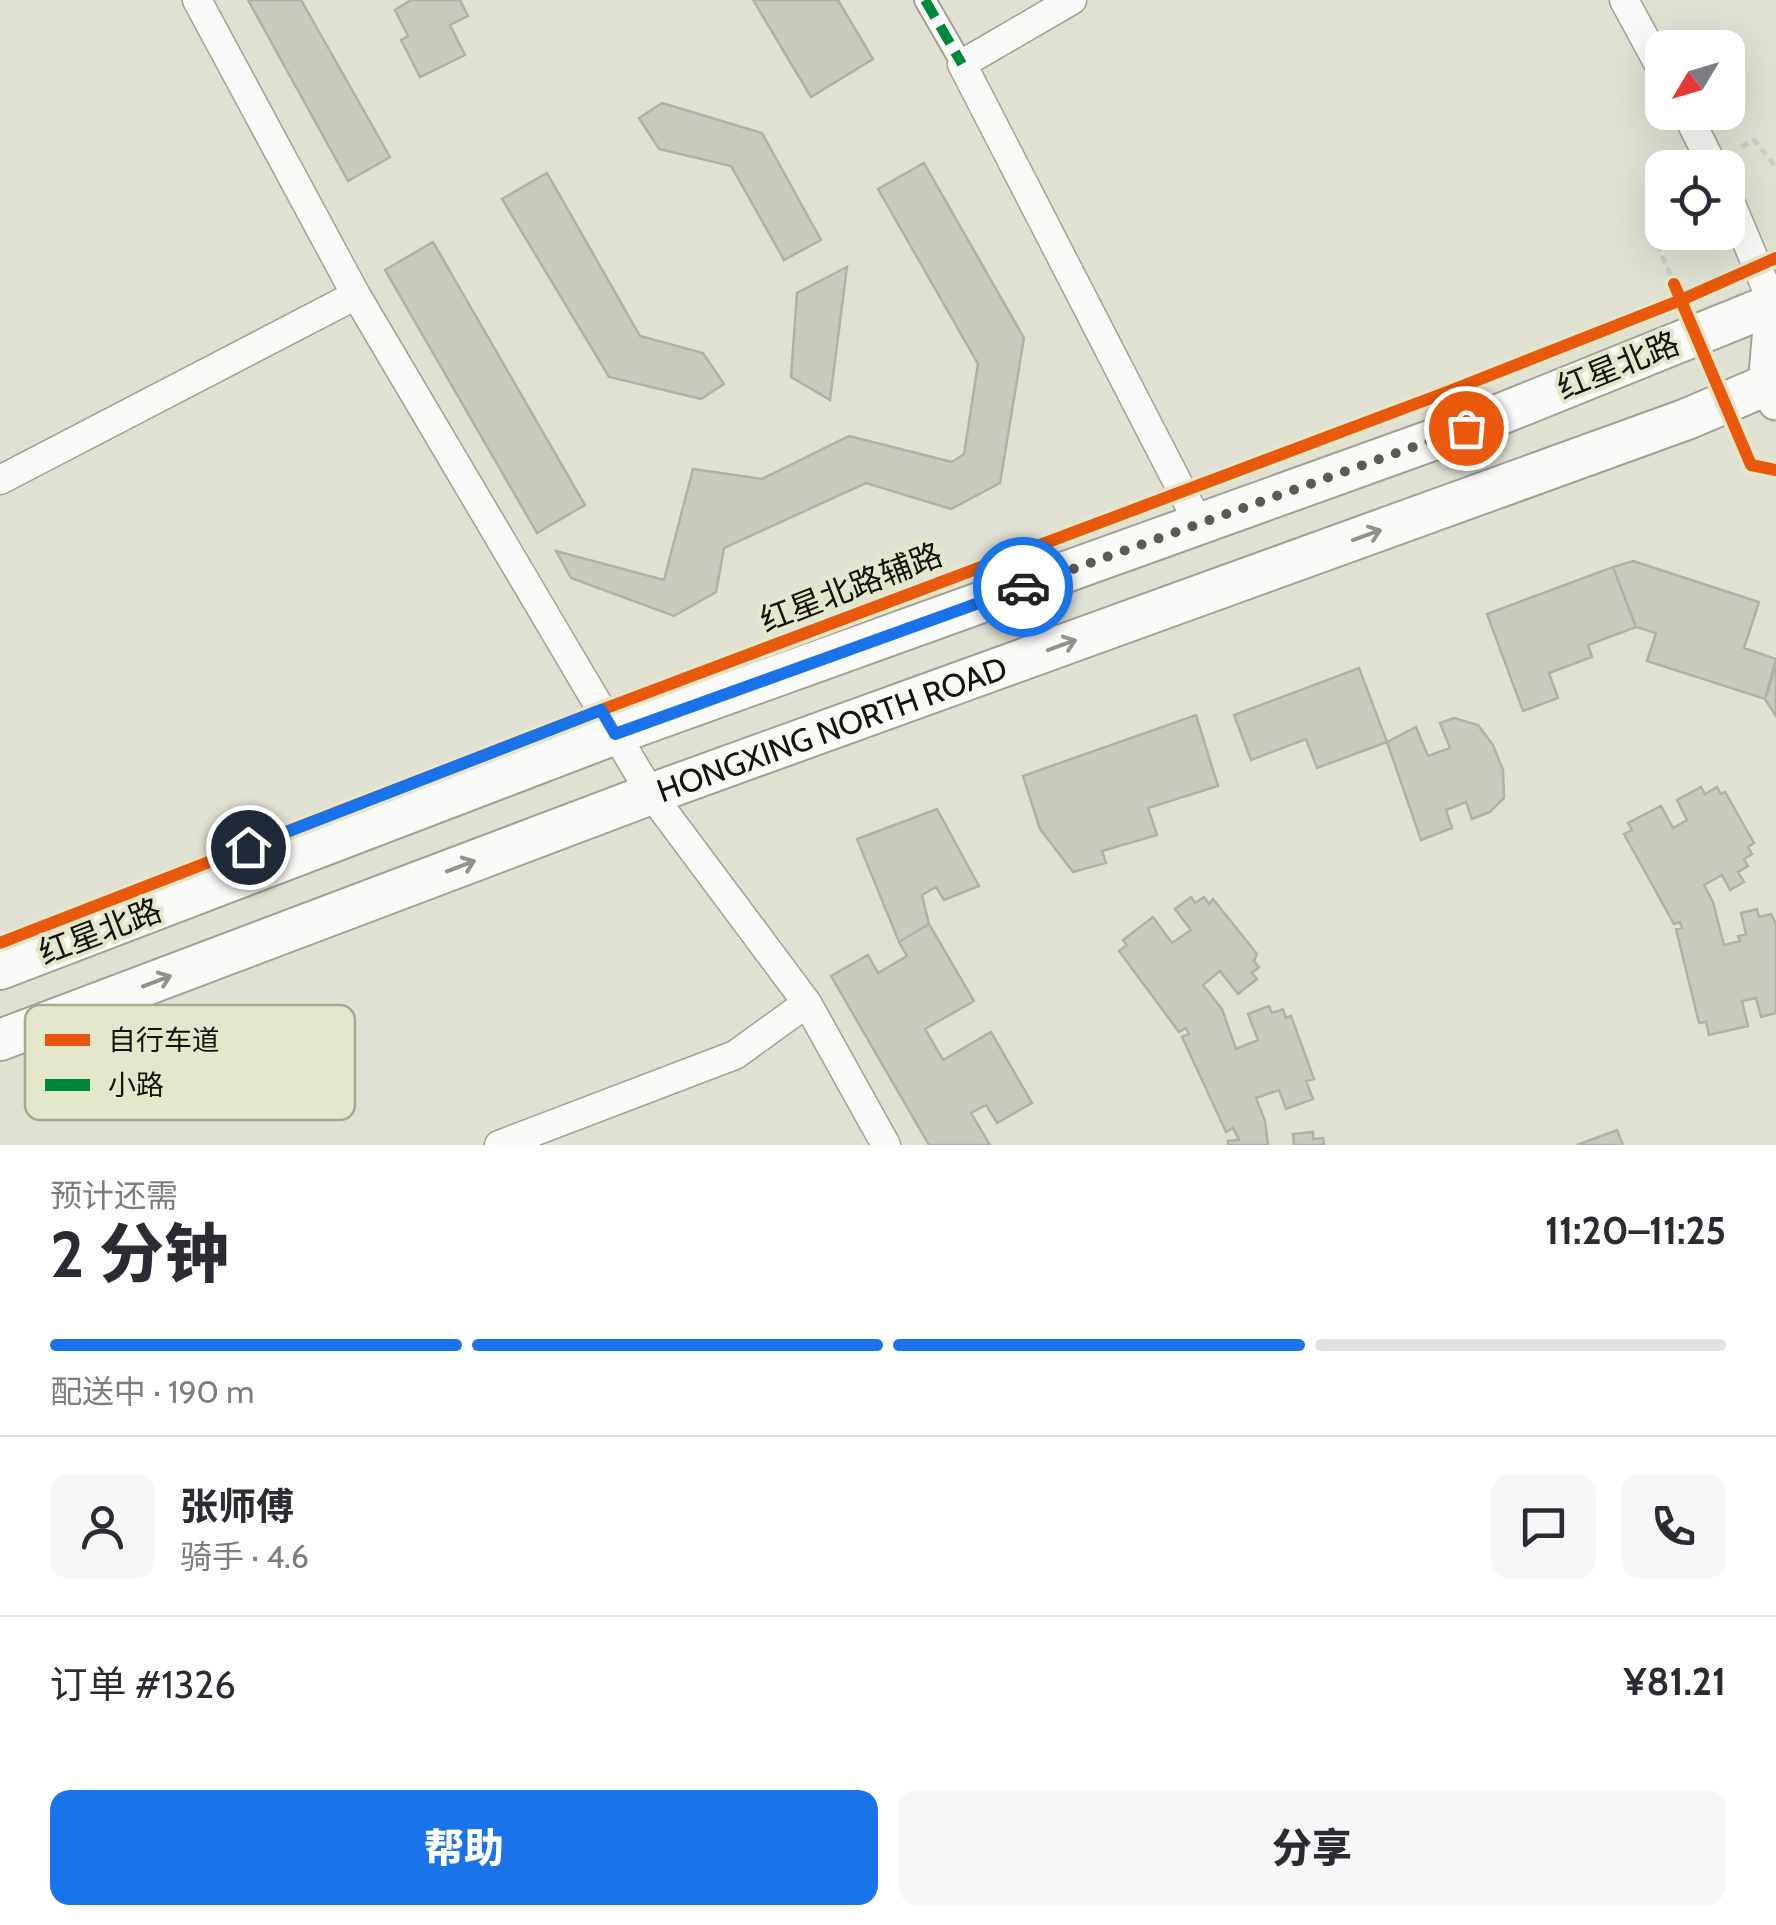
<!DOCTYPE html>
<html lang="zh">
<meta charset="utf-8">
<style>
body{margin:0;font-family:Cabin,"Noto Sans SC",sans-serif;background:#f7f7f7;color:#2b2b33;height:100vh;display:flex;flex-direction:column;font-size:38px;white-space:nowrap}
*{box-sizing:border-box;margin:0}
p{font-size:32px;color:#7c7c81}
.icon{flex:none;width:55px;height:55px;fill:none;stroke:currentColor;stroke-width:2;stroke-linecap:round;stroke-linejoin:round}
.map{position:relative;height:1145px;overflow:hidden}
.panel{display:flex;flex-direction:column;background:#fff;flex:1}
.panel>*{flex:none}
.needle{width:65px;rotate:232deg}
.controls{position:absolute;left:1645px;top:30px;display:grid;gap:20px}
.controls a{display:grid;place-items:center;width:100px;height:100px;border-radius:20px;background:#fff;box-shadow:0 10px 40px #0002;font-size:50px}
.pin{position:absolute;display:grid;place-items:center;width:85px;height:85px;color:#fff;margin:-42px;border:5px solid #fff;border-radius:50%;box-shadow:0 2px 10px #0007}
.courier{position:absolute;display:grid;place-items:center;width:100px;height:100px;margin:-50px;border:8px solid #1a73e8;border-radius:50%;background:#fff;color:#222;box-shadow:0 2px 12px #0007}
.summary em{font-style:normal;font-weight:800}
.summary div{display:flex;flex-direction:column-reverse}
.summary{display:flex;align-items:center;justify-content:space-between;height:170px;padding:0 50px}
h1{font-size:65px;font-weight:800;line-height:75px}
.bar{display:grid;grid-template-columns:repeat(4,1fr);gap:15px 10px;align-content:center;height:120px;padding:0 50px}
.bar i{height:12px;border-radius:8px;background:#e1e1e2}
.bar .active{background:#1a73e8}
.bar p{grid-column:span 4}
.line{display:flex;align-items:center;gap:25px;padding:0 50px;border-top:2px solid #e1e1e2}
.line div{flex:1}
.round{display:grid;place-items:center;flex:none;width:105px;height:105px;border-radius:20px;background:#f7f7f7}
.primary-button{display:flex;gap:20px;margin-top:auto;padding:20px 50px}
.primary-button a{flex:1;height:115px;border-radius:20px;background:#1a73e8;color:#fff;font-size:40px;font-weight:800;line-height:115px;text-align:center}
.primary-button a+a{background:#f7f7f7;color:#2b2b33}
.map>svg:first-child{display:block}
.building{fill:#c9cabe;stroke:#b1b2a7;stroke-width:2.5}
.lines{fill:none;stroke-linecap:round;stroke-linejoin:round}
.service-casing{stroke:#a1a297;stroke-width:18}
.pedestrian-casing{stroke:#a1a297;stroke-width:24}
.minor-casing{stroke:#a1a297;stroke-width:31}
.tertiary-casing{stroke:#a1a297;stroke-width:39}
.secondary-casing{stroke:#a1a297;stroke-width:44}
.path{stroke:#cdcdc9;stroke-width:5;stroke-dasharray:8 5;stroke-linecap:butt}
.service{stroke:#fafaf8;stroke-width:14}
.pedestrian{stroke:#fafaf8;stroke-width:20}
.minor{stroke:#fafaf8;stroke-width:28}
.tertiary{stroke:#fafaf8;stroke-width:35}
.secondary{stroke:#fafaf8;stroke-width:40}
.quiet{stroke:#00873e;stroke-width:10;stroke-dasharray:20 10;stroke-linecap:butt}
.cycleway-casing{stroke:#e5e7cd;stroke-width:19}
.cycleway{stroke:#e8590c;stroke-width:12}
.oneway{stroke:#92928d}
.done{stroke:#5b5c51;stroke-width:10;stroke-dasharray:0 18}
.route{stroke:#1a73e8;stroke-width:12}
.labels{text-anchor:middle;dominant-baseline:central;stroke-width:8;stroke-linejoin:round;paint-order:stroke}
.street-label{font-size:32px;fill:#13140b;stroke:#e5e7cd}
.key{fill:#e5e7cd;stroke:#a6a893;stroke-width:2.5}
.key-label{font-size:28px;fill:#13140b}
</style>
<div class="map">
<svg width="1776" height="1145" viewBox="0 0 1776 1145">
<rect width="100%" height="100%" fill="#e0e1d3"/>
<path class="building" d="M248 0H301L390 157 348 181Z
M411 0H460L468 16 450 25 465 55 420 77 401 40 408 36 395 10Z
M753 0H838L873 59 811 97Z
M662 103 762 133 821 240 784 260 731 166 659 149 639 118Z
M924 163 1024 338 1000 483 951 509 866 483 724 548 716 592 674 616 571 578 556 551 664 580 693 469 762 479 849 436 952 462 964 454 978 364 878 189Z
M547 173 640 336 703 353 724 384 701 399 609 377 502 199Z
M433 242 585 505 537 533 385 270Z
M847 267 830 400 791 377 797 293Z
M1633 561 1759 602 1744 648 1776 659 1765 699 1647 661 1656 633 1636 627 1613 567Z
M1613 567 1636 627 1588 645 1592 657 1549 673 1558 698 1523 711 1487 614Z
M1776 666V716L1765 699Z
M1359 668 1387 742 1317 768 1306 739 1251 760 1234 715Z
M1196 715 1218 786 1148 808 1157 835 1102 851 1106 863 1073 872 1040 829 1023 776Z
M1454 718 1478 725 1493 745 1503 770 1504 798 1490 812 1472 819 1466 802 1446 810 1452 828 1421 840 1387 742 1416 727 1428 756 1450 748 1440 723Z
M1701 787 1705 794 1717 787 1721 794 1725 792 1754 843 1748 847 1752 854 1744 859 1748 866 1738 872 1744 882 1730 890 1722 875 1704 885 1713 902 1724 945 1740 941 1738 936 1746 934 1741 913 1757 909 1759 917 1771 914 1776 924V1013L1761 1017 1756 998 1742 1001 1748 1026 1709 1035 1706 1022 1699 1023 1676 929 1682 928 1680 922 1674 924 1624 834 1632 830 1628 823 1661 806 1673 828 1687 820 1677 800Z
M937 809 979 886 944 900 936 887 922 895 929 924 899 942 857 839Z
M1191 897 1195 903 1204 897 1209 904 1213 899 1257 954 1254 961 1259 967 1252 973 1257 979 1238 994 1220 971 1203 985 1222 1009 1236 1049 1258 1040 1248 1014 1269 1006 1272 1013 1283 1009 1286 1018 1291 1016 1314 1079 1306 1081 1313 1099 1286 1109 1279 1090 1256 1098 1265 1121 1268 1145H1228V1141L1239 1140 1233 1128 1226 1132 1182 1037 1189 1034 1186 1028 1179 1032 1119 951 1127 945 1123 940 1153 917 1172 943 1191 930 1175 909Z
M929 924 974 1001 925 1029 943 1060 991 1032 1032 1103 997 1123 986 1105 971 1113 990 1145H929L831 976 868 955 878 973 907 956 899 942Z
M1617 1130 1623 1145H1577Z
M1313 1132V1139L1323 1138 1324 1145H1294L1293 1134Z"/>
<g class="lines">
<g class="service-casing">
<path id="service" d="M0 943 601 710 1447 392 1681 300 1776 258"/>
</g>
<g class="pedestrian-casing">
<path id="pedestrian" d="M925 0 962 64"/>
</g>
<g class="minor-casing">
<path id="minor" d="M197 0 356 295 651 794 807 1003 886 1145
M1072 0 962 64 1199 524
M1624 0 1662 70
M1686 112 1714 168
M1728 197 1773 304
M0 480 356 295
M499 1145 735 1055 807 1003"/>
</g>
<g class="tertiary-casing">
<path id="tertiary" d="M1773 304 1766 386 1776 402"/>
</g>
<g class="secondary-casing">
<g id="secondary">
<path d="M0 969 615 734 1466 428 1776 303"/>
<path id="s1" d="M0 1040 651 794 1687 419 1776 381"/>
</g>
</g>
<path class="path" d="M1741 147 1754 140 1776 167
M1662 218 1658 246 1673 281"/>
<use href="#service" class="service"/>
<use href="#pedestrian" class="pedestrian"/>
<use href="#minor" class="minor"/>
<use href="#tertiary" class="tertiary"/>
<use href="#secondary" class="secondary"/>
<path class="quiet" d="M925 0 962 64"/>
<g class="cycleway-casing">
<path id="cycleway" d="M1674 284 1751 465 1776 470
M0 943 601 710 1447 392 1681 300 1776 258"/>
</g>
<use href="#cycleway" class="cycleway"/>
</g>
<defs><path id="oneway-shaft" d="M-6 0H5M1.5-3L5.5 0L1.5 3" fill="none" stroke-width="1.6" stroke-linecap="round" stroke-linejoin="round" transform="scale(2.5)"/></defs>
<g class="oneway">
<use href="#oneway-shaft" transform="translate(1367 535) rotate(-20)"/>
<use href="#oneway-shaft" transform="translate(1062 645) rotate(-20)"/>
<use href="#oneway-shaft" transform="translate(461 866) rotate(-21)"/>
<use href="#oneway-shaft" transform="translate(157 981) rotate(-21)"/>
</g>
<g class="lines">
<path class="done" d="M1023 587 1466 428"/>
<path class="route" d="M248 847 601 710 615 734 1023 587"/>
</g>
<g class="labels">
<g class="street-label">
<text transform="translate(1618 365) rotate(-22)">红星北路</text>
<text transform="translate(851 587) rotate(-21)">红星北路辅路</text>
<text stroke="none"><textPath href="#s1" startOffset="888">HONGXING NORTH ROAD</textPath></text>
<text transform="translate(100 931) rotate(-21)">红星北路</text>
</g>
</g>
<rect x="25" y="1005" width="330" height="115" rx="15" class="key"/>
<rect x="45" y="1034" width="45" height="12" fill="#e8590c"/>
<rect x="45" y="1079" width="45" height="12" fill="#00873e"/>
<g class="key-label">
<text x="108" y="1050">自行车道</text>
<text x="108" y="1095">小路</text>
</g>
</svg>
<div class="controls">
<a><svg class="needle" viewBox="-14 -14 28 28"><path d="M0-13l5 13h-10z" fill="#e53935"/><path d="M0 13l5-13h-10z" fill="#7c7c81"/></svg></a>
<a><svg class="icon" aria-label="locate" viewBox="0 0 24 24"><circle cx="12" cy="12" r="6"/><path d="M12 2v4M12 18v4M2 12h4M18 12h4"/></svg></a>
</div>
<div class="pin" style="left:1466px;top:428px;background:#ea580c"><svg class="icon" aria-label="bag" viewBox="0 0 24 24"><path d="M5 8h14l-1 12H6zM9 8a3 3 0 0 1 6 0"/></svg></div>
<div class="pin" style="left:248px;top:847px;background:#1f2937"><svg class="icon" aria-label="home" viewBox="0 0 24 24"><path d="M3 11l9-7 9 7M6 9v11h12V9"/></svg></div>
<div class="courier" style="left:1023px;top:587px"><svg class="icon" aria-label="car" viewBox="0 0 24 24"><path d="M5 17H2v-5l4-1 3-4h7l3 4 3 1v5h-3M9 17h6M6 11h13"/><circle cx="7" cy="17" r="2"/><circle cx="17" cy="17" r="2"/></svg></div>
</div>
<section class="panel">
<div class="summary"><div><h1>2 分钟</h1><p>预计还需</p></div><em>11:20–11:25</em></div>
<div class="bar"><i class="active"></i><i class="active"></i><i class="active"></i><i></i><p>配送中 · 190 m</p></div>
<div class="line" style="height:180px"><a class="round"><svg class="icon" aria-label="person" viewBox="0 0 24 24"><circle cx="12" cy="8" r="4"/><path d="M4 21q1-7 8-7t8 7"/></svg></a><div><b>张师傅</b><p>骑手 · 4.6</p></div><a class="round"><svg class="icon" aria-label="chat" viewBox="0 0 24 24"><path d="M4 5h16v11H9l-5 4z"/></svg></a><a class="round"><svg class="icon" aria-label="phone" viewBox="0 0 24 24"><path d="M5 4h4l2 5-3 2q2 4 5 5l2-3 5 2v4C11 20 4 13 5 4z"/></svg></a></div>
<div class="line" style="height:130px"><div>订单 #1326</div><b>¥81.21</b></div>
<div class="primary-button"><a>帮助</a><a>分享</a></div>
</section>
